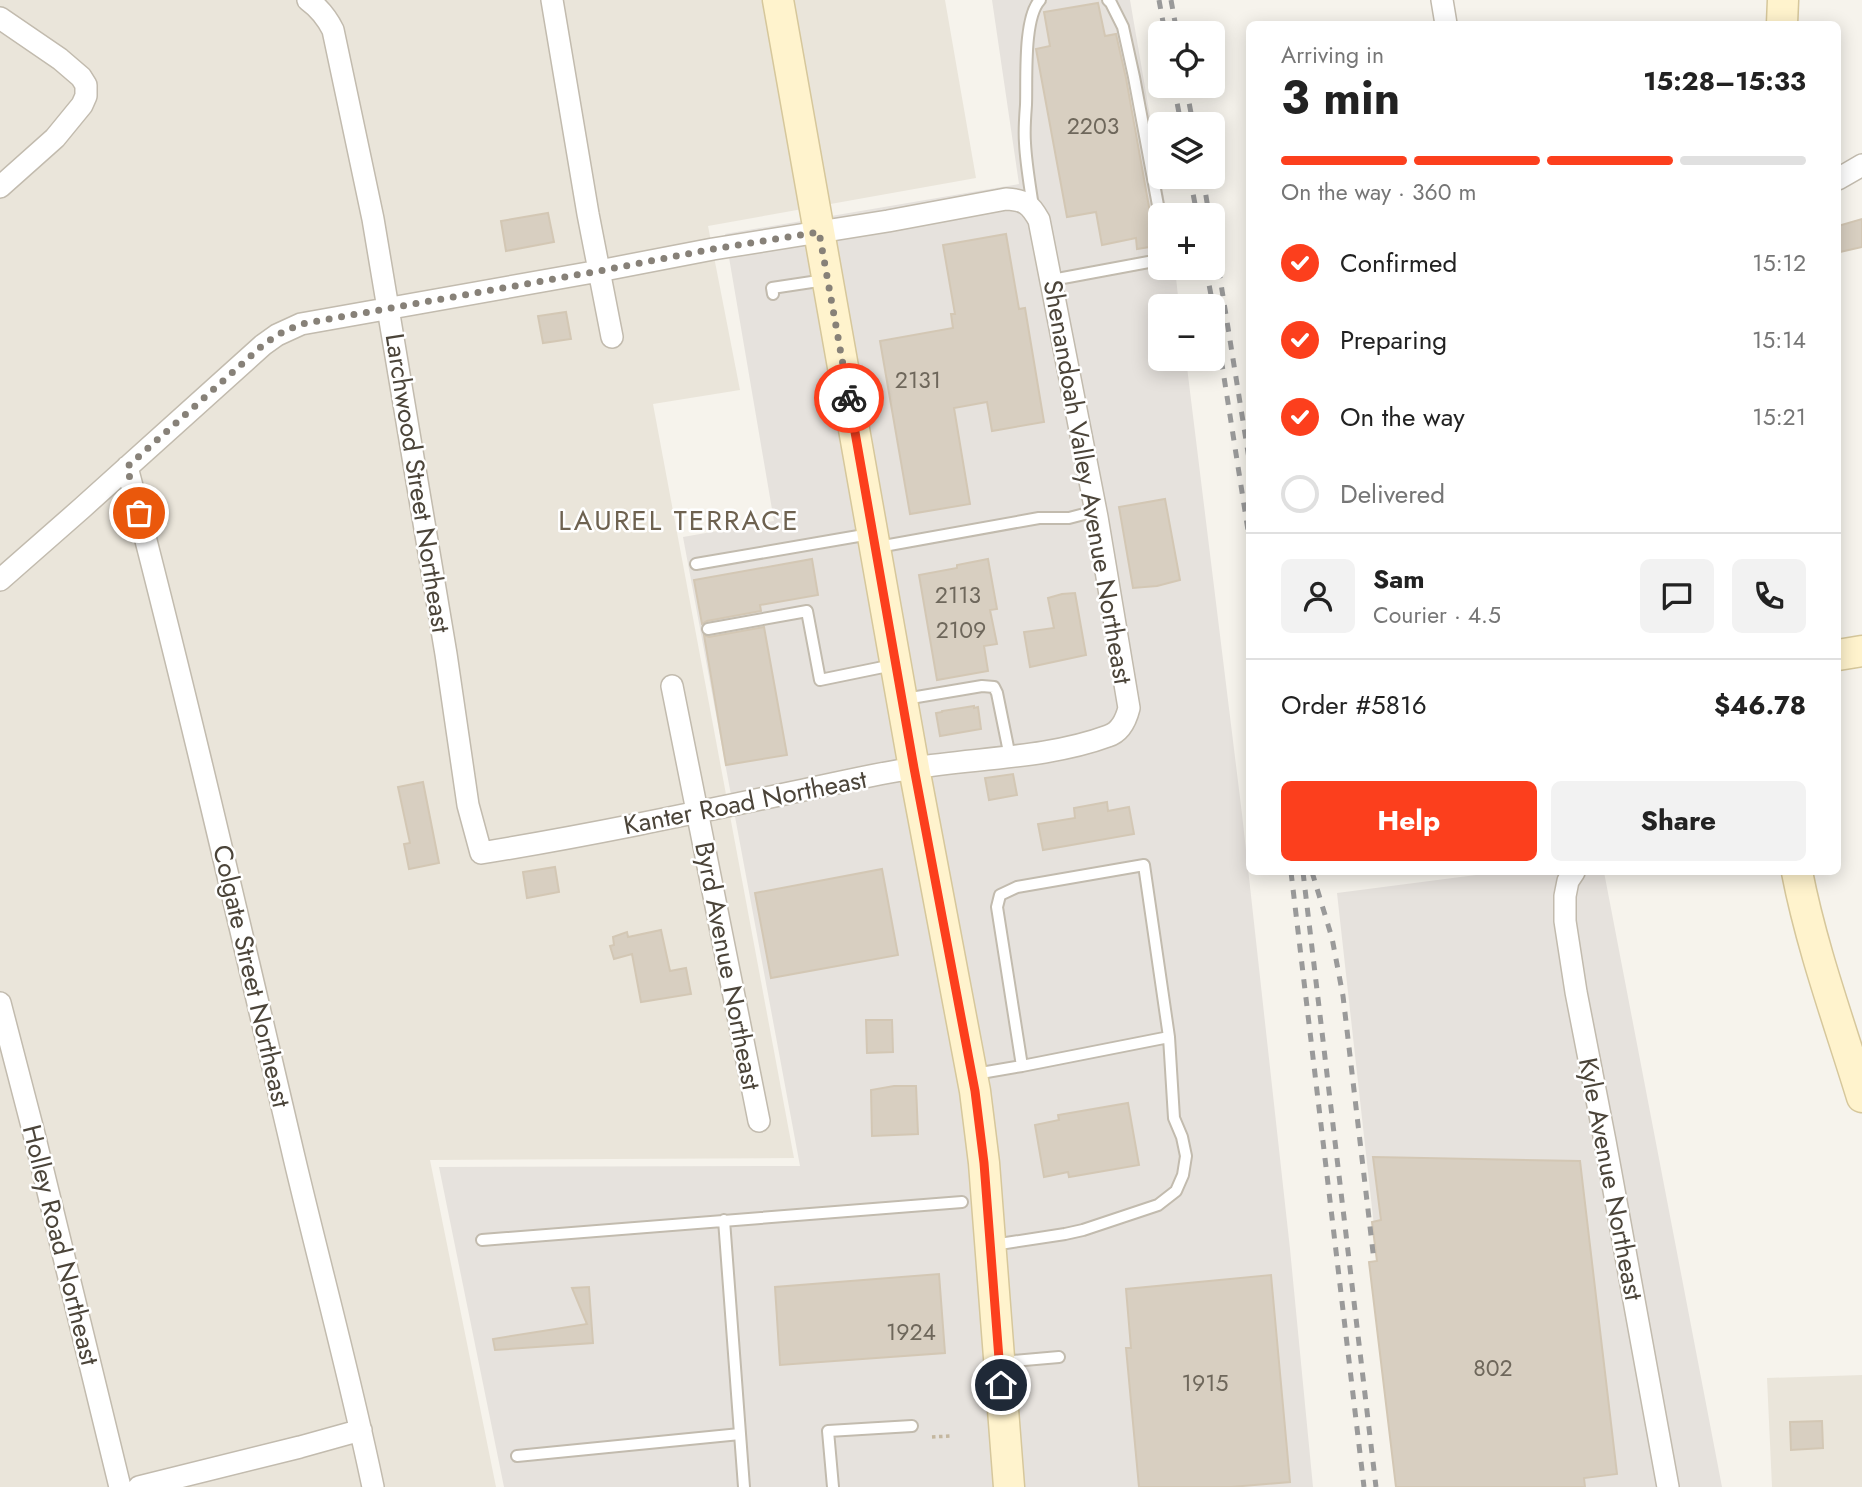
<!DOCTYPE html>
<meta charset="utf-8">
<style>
body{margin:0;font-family:Jost,sans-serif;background:#f2f2f2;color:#222;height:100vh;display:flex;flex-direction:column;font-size:26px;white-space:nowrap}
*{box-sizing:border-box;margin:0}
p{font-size:23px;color:#767676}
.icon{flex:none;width:38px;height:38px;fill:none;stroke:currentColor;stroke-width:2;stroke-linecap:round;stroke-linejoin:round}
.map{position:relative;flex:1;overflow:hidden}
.panel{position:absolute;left:1246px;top:21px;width:595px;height:854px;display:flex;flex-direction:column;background:#fff;border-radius:10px;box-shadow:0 4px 18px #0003}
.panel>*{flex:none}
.buttons{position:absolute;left:1148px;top:21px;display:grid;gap:14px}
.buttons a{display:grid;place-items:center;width:77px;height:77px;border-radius:10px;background:#fff;box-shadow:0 4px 18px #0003;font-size:35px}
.pin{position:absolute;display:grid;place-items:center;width:60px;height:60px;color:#fff;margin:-30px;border:4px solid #fff;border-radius:50%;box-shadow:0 2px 7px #0007}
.courier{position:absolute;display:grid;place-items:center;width:70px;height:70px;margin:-35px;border:5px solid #fc3f1d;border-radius:50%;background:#fff;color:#222;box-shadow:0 2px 9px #0007}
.overview em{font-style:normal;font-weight:700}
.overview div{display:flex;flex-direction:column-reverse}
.overview{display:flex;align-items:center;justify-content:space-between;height:119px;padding:0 35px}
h1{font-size:46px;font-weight:700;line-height:52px}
.bar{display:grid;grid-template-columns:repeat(4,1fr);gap:10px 7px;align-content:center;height:84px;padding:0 35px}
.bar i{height:9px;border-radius:5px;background:#e0e0e0}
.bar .on{background:#fc3f1d}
.bar p{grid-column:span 4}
.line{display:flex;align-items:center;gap:18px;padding:0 35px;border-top:2px solid #e0e0e0}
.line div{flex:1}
.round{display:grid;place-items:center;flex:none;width:74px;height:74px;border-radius:10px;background:#f2f2f2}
ol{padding:0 35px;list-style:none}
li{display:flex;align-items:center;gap:21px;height:77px}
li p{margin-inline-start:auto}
li .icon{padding:7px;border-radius:50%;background:#fc3f1d;color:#fff;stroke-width:4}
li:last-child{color:#767676}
li i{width:38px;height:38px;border:4px solid #e0e0e0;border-radius:50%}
.button{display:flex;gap:14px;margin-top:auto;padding:14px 35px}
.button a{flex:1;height:80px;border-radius:10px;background:#fc3f1d;color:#fff;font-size:28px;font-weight:700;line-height:80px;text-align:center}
.button a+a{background:#f2f2f2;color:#222}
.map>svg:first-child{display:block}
.residential{fill:#eae5da}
.industrial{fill:#e6e2dd}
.building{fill:#d8cfc1;stroke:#d3c7b4;stroke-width:2}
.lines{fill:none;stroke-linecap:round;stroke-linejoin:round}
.lane-casing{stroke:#c2bbae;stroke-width:14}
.street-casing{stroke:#c2bbae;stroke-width:24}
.secondary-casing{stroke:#d6c79b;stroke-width:33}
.path{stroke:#c4b79f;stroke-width:3.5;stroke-dasharray:3.5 3.5;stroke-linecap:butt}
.lane{stroke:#fff;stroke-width:10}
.street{stroke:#fff;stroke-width:21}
.secondary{stroke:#fff3cd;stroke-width:30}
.rail{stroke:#9a9a9a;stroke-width:5;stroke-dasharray:9 9;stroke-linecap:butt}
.done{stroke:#878178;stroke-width:7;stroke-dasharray:0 12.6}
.route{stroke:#fc3f1d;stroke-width:9}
.labels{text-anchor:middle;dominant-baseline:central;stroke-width:5;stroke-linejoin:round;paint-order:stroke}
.number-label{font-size:23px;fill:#6e675b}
.street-label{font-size:26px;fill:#4b4439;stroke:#fff}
.neighbourhood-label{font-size:28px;letter-spacing:2px;fill:#6e6250;stroke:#fff}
</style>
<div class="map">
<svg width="1862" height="1487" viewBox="0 0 1862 1487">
<rect width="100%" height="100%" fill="#f6f3ec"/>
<path class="residential" d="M0 0H945L976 178 708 226 740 390 653 404 794 1158 430 1160 496 1487H0Z
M1862 1375V1487H1772L1767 1378Z"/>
<path class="industrial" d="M992 0H1130L1167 215H1160V268H1175L1179 306H1160V359H1186L1242 814 1290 1249 1313 1487H504L439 1167 800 1166 683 537 774 521 725 234 1019 184Z
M1499 872H1604L1722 1487H1403L1337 893Z"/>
<path class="building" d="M1098 3 1105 36 1116 34 1126 78 1156 246 1137 249 1136 238 1102 245 1096 212 1067 217 1036 49 1050 46 1044 12Z
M548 213 554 242 506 251 501 221Z
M1862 219V247L1840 252 1838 241V226Z
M1006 234 1019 309 1025 308 1044 422 992 431 987 402 954 408 970 504 910 514 880 341 953 328 951 314H955L943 245Z
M566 312 571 339 543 343 538 316Z
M1165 499 1180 580 1157 586 1133 588 1119 507Z
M812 559 818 595 760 605 761 611 707 621 702 624 694 580Z
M988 559 997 609 990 610 997 644 984 646 988 671 937 680 919 575 957 568V565Z
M1075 593 1086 655 1030 667 1024 632 1054 628 1048 598 1062 594Z
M764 627 787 755 726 765 704 635 709 637Z
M974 706V708L978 707 981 729 940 736 936 713 942 712V711Z
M1013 774 1017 795 989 800 985 778Z
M423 782 439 863 409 869 404 844 410 843 398 787Z
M1107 802 1108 811 1129 807 1134 834 1043 850 1038 824 1075 818 1074 808Z
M555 867 559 892 527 898 523 872Z
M882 869 898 955 771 978 755 893Z
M661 930 670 971 686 968 691 994 641 1002 632 954 614 959 610 946 614 945 613 937 627 932 628 937Z
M866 1020H892L893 1052 867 1053Z
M894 1086H916L918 1134 872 1136 871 1090Z
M1128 1103 1139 1165 1069 1177 1068 1172 1044 1177 1035 1125 1059 1120 1058 1115Z
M1373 1157 1580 1161 1617 1474 1584 1478 1585 1487H1396L1369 1262 1377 1261 1372 1222 1381 1220Z
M939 1274 945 1353 780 1365 775 1287Z
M1271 1275 1290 1482 1231 1487H1139L1126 1348H1131L1126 1289Z
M589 1287 593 1343 495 1350 493 1339 587 1324 572 1288Z
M1822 1421 1823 1448 1791 1450 1790 1422Z"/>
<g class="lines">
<g class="lane-casing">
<path id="lane" d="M1108 0 1111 3 1123 27 1134 77 1160 216
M1033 207C1030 186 1026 164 1025 143 1024 130 1025 118 1026 105 1027 80 1023 18 1040 0
M1052 280 1154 261 1160 253
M773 294 772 288 825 280
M878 547 1039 518H1069L1096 511
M696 564 870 534
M708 629 807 611 820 680 893 665
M905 699 982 686 994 687 997 693 1010 757
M975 1074 1022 1066 997 907 1000 895 1017 887 1144 865 1169 1037 1022 1066
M724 1220 744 1487
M482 1240 962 1202
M993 1245 1065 1234 1083 1230 1158 1205 1176 1191 1183 1175 1186 1156 1182 1137 1174 1118 1169 1037
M1002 1362 1059 1357
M517 1456 740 1434
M833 1487 828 1431 912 1426"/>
</g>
<g class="street-casing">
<path id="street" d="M552 0 588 214 612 337
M1442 0 1446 24
M0 18 60 59 81 77 86 85V96L82 105 55 138 0 187
M1838 179 1862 165
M127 467C187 696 240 927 294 1157 320 1267 350 1376 373 1487
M0 580 82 508 263 345 277 335 301 324 599 271 713 249 888 221 1006 199C1025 200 1030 204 1039 220L1097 517 1129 708C1126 720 1121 732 1108 736 1049 758 976 758 914 768 874 774 834 784 794 792 690 814 586 836 481 853L468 805 446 654 373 219 333 30C327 18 319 8 308 0
M672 686 759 1121
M1574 872 1568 881 1565 896V921L1576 992 1605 1141 1668 1487
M0 1003 33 1130 120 1487
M139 1487 300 1447 361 1430"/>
</g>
<g class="secondary-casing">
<path id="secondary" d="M778 0 914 768 975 1091 984 1163 1009 1487
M1782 24 1783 0
M1838 655 1862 651
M1797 872C1812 949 1839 1022 1862 1097"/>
</g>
<path class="path" d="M932 1437 950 1436"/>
<use href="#lane" class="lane"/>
<use href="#street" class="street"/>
<use href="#secondary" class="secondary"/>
<path class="rail" d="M1159 0 1165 33
M1171 0 1177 33
M1174 86 1181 124
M1186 86 1193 124
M1190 177 1197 215
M1203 177 1209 215
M1213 234 1250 465
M1206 268 1213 306
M1213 307 1250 543
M1291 872 1364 1487
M1303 872 1376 1487
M1312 872 1332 938 1343 996 1374 1261"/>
</g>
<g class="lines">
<path class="done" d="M139 513 127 467 263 345 277 335 301 324 599 271 713 249 819 232 849 398"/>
<path class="route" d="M849 398 914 768 975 1091 984 1163 1001 1385"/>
</g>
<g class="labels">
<g class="number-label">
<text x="1093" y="126">2203</text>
<text x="918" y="380">2131</text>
<text x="958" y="595">2113</text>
<text x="961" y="630">2109</text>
<text x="911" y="1332">1924</text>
<text x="1493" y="1368">802</text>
<text x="1205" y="1383">1915</text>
</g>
<g class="street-label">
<text transform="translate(1088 482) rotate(80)">Shenandoah Valley Avenue Northeast</text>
<text transform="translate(418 483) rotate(81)">Larchwood Street Northeast</text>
<text transform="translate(745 802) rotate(-11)">Kanter Road Northeast</text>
<text transform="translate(728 966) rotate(79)">Byrd Avenue Northeast</text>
<text transform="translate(252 976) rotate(77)">Colgate Street Northeast</text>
<text transform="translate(1611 1179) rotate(79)">Kyle Avenue Northeast</text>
<text transform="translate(61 1245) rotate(76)">Holley Road Northeast</text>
</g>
<g class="neighbourhood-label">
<text x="679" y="520">LAUREL TERRACE</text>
</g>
</g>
</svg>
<div class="buttons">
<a><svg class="icon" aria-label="locate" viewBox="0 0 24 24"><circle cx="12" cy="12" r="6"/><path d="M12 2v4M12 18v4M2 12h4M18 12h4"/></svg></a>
<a><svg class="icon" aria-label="layers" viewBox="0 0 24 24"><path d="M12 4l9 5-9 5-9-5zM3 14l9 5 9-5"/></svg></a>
<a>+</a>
<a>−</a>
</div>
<div class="pin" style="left:139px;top:513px;background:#ea580c"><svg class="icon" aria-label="bag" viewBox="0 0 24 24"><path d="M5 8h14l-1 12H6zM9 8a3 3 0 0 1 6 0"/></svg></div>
<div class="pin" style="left:1001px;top:1385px;background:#1f2937"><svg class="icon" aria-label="home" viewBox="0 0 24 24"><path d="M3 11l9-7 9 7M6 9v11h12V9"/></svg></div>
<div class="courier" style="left:849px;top:398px"><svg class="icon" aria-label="bike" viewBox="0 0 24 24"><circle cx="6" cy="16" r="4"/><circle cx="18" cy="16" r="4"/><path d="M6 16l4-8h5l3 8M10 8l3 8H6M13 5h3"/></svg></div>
<section class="panel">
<div class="overview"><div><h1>3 min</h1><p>Arriving in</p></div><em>15:28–15:33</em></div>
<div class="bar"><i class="on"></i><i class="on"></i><i class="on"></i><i></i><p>On the way · 360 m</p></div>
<ol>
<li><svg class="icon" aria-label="check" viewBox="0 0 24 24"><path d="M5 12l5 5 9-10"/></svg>Confirmed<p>15:12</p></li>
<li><svg class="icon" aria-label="check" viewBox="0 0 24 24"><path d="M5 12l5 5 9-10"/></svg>Preparing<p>15:14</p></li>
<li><svg class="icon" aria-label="check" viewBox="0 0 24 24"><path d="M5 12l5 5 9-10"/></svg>On the way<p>15:21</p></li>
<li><i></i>Delivered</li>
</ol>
<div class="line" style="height:126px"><a class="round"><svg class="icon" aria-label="person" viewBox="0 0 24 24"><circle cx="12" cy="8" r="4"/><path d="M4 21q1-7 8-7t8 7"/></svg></a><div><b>Sam</b><p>Courier · 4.5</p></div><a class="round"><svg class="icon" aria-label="chat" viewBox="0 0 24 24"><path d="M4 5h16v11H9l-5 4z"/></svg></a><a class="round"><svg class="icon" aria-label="phone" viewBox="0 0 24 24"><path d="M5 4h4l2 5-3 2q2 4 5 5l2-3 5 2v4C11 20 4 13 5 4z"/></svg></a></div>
<div class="line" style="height:91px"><div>Order #5816</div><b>$46.78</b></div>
<div class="button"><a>Help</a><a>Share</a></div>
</section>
</div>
